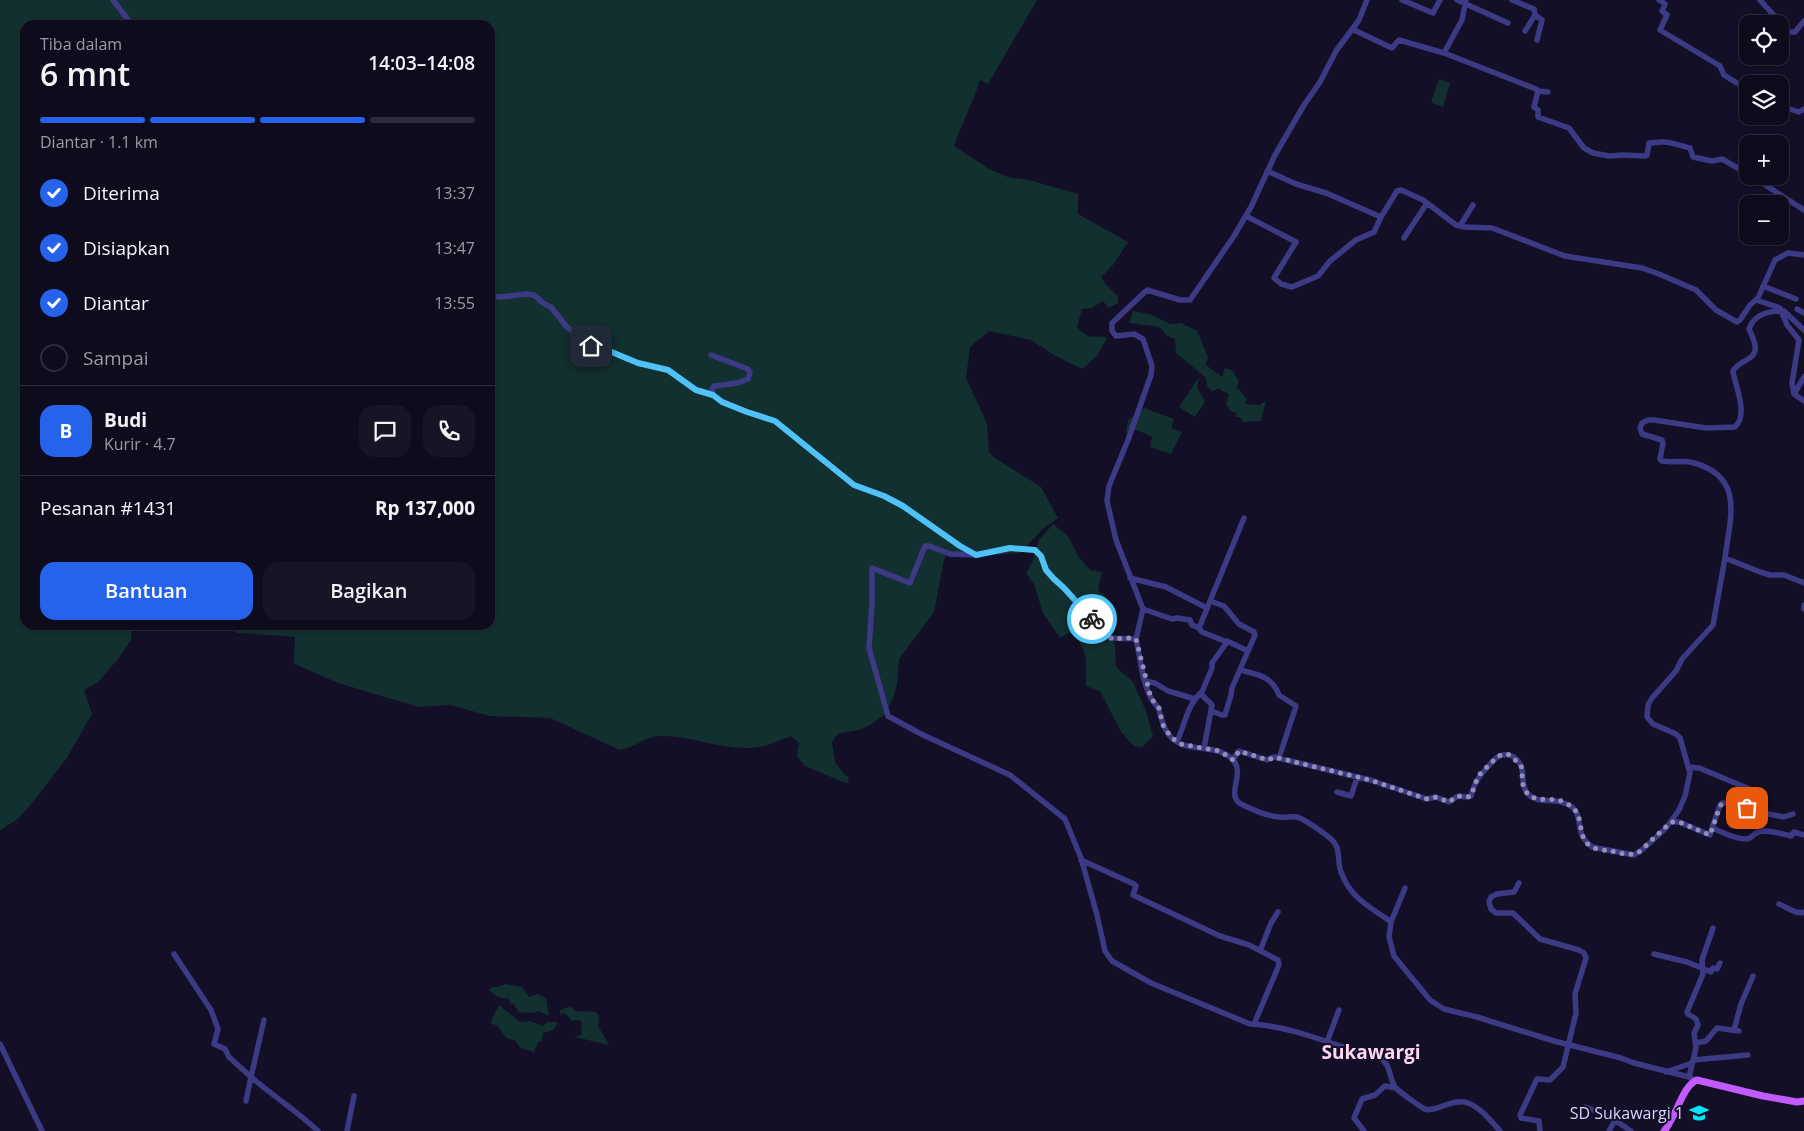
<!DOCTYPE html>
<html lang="id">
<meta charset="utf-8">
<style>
body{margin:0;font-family:"Open Sans",sans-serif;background:#171425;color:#f1f3f6;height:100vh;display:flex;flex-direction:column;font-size:19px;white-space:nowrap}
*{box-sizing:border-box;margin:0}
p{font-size:16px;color:#9b9ba3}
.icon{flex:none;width:28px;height:28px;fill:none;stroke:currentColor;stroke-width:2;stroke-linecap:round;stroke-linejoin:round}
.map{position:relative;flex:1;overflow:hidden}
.side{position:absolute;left:20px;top:20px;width:475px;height:610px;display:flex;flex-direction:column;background:#0e0b1c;border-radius:15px;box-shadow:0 1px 4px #0004,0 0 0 1px #2e2b3b}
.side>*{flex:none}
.fabs{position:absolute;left:1739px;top:15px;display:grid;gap:10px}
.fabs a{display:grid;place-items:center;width:50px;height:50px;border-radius:10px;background:#0e0b1c;box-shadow:0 1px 4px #0004,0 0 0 1px #2e2b3b;font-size:25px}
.pin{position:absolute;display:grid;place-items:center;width:42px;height:42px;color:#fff;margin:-21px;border-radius:10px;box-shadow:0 2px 8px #0006}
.courier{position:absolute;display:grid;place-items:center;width:50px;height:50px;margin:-25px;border:4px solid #4fc3f7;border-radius:50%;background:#fff;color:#222;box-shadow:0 1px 6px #0007}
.overview em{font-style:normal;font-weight:600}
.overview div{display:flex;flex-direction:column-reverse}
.overview{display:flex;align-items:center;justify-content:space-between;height:85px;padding:0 20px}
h1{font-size:32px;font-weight:600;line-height:38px}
.bar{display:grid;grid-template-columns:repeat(4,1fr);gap:8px 5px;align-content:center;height:60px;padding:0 20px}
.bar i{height:6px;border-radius:4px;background:#2e2b3b}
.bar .current{background:#2563eb}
.bar p{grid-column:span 4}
.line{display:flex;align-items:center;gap:12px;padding:0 20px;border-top:1px solid #2e2b3b}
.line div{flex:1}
.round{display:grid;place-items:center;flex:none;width:52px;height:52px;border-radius:15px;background:#171425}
ol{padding:0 20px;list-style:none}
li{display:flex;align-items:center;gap:15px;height:55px}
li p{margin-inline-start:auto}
li .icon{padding:5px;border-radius:50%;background:#2563eb;color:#fff;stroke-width:4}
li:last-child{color:#9b9ba3}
li i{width:28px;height:28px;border:2px solid #2e2b3b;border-radius:50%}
.primary-button{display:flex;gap:10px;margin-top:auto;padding:10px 20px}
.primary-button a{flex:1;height:58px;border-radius:15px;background:#2563eb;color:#fff;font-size:20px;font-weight:600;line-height:58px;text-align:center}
.primary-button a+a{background:#171425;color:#f1f3f6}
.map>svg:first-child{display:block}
.green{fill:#12302f}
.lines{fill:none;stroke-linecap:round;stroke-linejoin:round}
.minor{stroke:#3d3a85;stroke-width:5.5}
.major{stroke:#c25bff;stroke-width:7}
.done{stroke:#948fb3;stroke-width:5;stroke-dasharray:0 9}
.route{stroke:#4fc3f7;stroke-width:6}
.labels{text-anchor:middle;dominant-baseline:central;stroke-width:4;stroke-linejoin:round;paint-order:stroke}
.poi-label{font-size:16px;fill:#d9d4ff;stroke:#130f26;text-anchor:end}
.quarter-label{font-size:19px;font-weight:bold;fill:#ffd6f0;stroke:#130f26}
</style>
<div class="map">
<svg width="1804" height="1131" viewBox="0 0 1804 1131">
<rect width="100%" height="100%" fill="#130f26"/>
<path class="green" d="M0 0H1037L988 84 980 80C973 103 962 123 954 146L989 169 1008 177 1029 180 1078 194V214L1128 242 1113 265 1101 277 1106 285 1118 296V303L1109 308 1103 301 1092 308 1082 309 1077 327C1092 343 1092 333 1107 338L1097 356 1082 369 1054 355 1031 340 989 331 970 347 966 378 987 423 989 452 995 458 1041 487 1058 518 1044 528 1020 553 992 555 947 553 944 560 934 612 899 659 897 684 893 698 884 715 872 724 859 730 840 733 835 737 832 743 835 762 843 773 848 777 849 783 843 782 805 766 797 756 799 743 791 736C781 740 770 745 758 747 725 752 692 735 659 736 645 737 634 748 620 750L550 718 490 716 450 705 419 707 338 683 295 664 294 660 295 637 238 633 216 625H490V25H25V625H132L131 640 118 659 98 682 84 690 92 714 66 759 32 803 18 819 0 830Z
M1439 79 1450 83 1443 107 1431 102Z
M1133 311 1150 314 1170 324 1181 323 1197 331 1208 357 1206 365 1222 377 1225 368 1232 370 1239 381 1237 387 1246 398 1245 404 1260 405 1266 400 1261 421 1243 422 1240 417H1236L1237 413 1230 411 1226 404 1229 394 1220 390 1221 388 1212 391 1207 386 1206 378 1176 353 1175 339 1167 336 1160 327 1129 323Z
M1199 377 1197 387 1205 402 1195 417 1179 407Z
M1144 408 1174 419 1171 428 1182 432 1171 454 1150 447 1152 437 1137 430 1126 433 1128 420Z
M1053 524 1068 536 1078 556 1090 570 1102 572 1098 590 1108 598 1103 615 1115 645 1116 667 1133 682 1146 711 1153 736 1142 747 1134 746 1121 732 1100 691 1086 686C1086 663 1090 648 1069 633L1060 638 1043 613 1034 584 1026 573 1032 563 1039 540Z
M506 984 522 987 529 997 538 994 546 998 549 1016 538 1011 534 1013 518 1012 514 1004H511L508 998C501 1000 494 995 489 990L492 987H496Z
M499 1005 520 1022 529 1021 543 1026 547 1022H557C556 1031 551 1031 543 1033L542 1041 538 1042 534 1052 520 1048 516 1041 506 1038 498 1026 490 1023Z
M569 1007 573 1008 575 1011 596 1012 599 1016 598 1026 609 1045 575 1037 582 1034 581 1021 577 1020 572 1021 565 1013 560 1014V1010Z"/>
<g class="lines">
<path class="minor" d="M113 0 132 25
M1402 0 1433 13 1440 0
M1457 0 1508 23
M1512 0 1534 9 1535 15 1542 20 1537 40
M1659 0 1665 4 1662 11 1667 15 1660 30 1720 66 1724 75 1748 90
M1760 0 1789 32H1795L1804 21
M1352 29 1392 48 1399 40 1444 53 1536 89 1538 91 1534 107 1538 110V117L1569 128 1584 148 1593 153 1609 156 1623 155 1645 156 1647 155 1649 143C1653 143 1657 142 1661 142 1669 141 1682 146 1690 148L1693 157 1712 161 1722 159 1748 174
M1525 31 1535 15
M1444 53 1462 20 1466 0
M1538 91 1548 92
M1780 106 1799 112 1804 109
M1267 171 1296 184 1326 193 1381 217 1397 191 1401 190 1423 200 1456 225 1465 227 1492 228 1565 256 1642 268 1659 274 1696 290 1716 310 1737 322 1740 320 1750 305 1758 298 1775 260 1788 253 1804 255
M1751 176 1804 210
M1246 216 1296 242 1274 278 1281 284 1292 287 1318 276 1330 261 1356 240 1374 232 1381 217
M1460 226 1473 205
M1404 238 1427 203
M1763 286 1796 299
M490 296 501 297 526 294 534 295 543 303 551 307 566 326 588 344 602 348 638 363 669 370 696 390 713 395 722 401 747 412 775 421 854 485 884 496 903 506 960 546 976 555 1010 548 1035 550 1041 556 1046 570 1054 579 1064 588 1110 638 1136 639C1140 656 1142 682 1151 698 1153 703 1158 705 1159 710 1162 723 1167 739 1181 744 1198 751 1220 745 1234 761 1245 775 1224 797 1243 805 1253 810 1267 816 1279 817 1285 818 1292 816 1297 817 1303 818 1327 835 1332 840 1341 848 1337 862 1341 872 1351 899 1369 906 1391 922L1389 937 1394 956 1430 1000 1444 1009 1477 1017 1554 1041 1621 1058 1634 1063 1689 1077 1695 1080
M1756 300 1780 308 1787 325 1799 340 1792 383 1794 394
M1797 309 1804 313
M711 355 748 369 750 373 748 379 738 383 714 386 712 389 713 395
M1804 377 1794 394 1804 401
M976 555 950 554 929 546H925L910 583 872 568V603L869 648 888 716 921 734 1010 775 1065 819 1081 858 1097 915 1105 951 1112 961 1151 983 1250 1024C1295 1026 1339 1048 1382 1059 1391 1066 1389 1078 1395 1087 1398 1091 1418 1105 1423 1108 1432 1115 1453 1097 1468 1103 1481 1108 1491 1121 1500 1131
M1725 558C1730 518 1745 477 1694 463 1683 460 1673 463 1662 461L1660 459 1663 443 1662 440 1642 434 1640 428 1642 423 1648 420H1654L1706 428 1735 427C1749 414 1735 386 1733 371 1739 359 1758 361 1755 345 1754 339 1751 334 1749 329 1755 313 1769 311 1784 311L1804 330
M1130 578 1166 587 1207 608
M1210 601 1224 606 1239 624 1254 632 1255 635 1232 688 1231 695 1225 715H1222L1211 711
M1804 605V609
M1143 609 1172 619 1177 618 1190 620 1192 625 1199 628
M1136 639 1143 609 1116 540 1107 501 1109 486 1128 440 1151 375 1152 366 1143 339 1134 334 1116 336 1112 331V323L1147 290 1180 300H1190L1234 236 1251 207 1275 155 1304 105 1320 82 1336 51 1359 20 1367 0
M1227 641 1248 651
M1240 670C1257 674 1273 677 1279 695L1296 706 1279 758
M1145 681 1155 683 1168 691 1195 699
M1177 741C1185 725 1187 704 1202 692
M1204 748 1212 705 1202 695V692L1212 668V663L1227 642 1202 632 1199 628 1244 518
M1233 759 1239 751 1267 760 1274 757 1370 780 1427 799 1436 797 1449 802 1458 796 1467 797 1471 796C1476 777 1481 775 1493 761 1502 751 1515 753 1521 766 1525 776 1520 786 1529 795 1539 805 1557 796 1572 807 1580 813 1578 822 1581 832 1582 837 1587 843 1592 847L1634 855 1643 849 1666 828 1679 810 1685 796 1690 773 1680 738 1676 734 1653 724 1647 717 1648 705 1652 698 1676 671 1682 659 1713 625 1725 558 1760 572 1770 575H1784L1804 583
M1689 767 1699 768 1752 790 1747 808 1748 810 1784 817 1793 814
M1337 792 1351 796 1357 778
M1671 822H1679L1710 835 1712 828C1723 832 1733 839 1746 839 1751 839 1752 836 1756 833 1765 828 1782 834 1791 836L1794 832 1804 835
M1712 828 1720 805 1722 803H1730L1747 809
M1081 860 1134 884 1136 886 1133 895 1135 896 1220 936 1249 945 1278 960 1279 965 1254 1024
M1519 883 1514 892 1497 894 1491 897 1489 902 1491 909 1496 913H1513L1540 939 1579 950 1584 953 1586 958 1575 994 1576 1013 1563 1067 1550 1080 1537 1079 1520 1115 1521 1118 1539 1121 1540 1131
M1779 904C1787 907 1796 915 1804 912
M1391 922 1405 888
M1260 951 1271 923 1278 912
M174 954 211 1010 218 1029 214 1044 225 1049 229 1057 251 1077 264 1020
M1654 954 1687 962 1711 972 1713 968 1717 969 1720 963
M1734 1030 1741 1004 1753 976
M1327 1042 1339 1010
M1696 1043 1706 1041 1717 1028 1739 1031
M0 1044 42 1131
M1693 1060 1748 1055
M1666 1072 1692 1063
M1689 1077 1696 1048 1694 1033 1698 1025 1696 1019 1688 1014 1687 1012 1703 974 1702 960 1713 928
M246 1101 251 1077C273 1096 297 1111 318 1131
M1585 1107 1607 1115 1631 1131
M347 1131 354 1096
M1364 1131 1354 1118 1362 1099 1375 1095 1385 1086 1396 1088
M1609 1131 1615 1120"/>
<path class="major" d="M1664 1131C1676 1118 1682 1086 1697 1080L1763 1096 1797 1102 1804 1101"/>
</g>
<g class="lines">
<path class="done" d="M1092 619 1112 639 1128 638 1136 639 1151 698 1159 708 1163 725 1171 737 1180 744 1220 751 1233 760 1239 751 1268 760 1274 757 1370 780 1427 799 1436 797 1449 802 1458 796 1467 797 1471 796 1478 776 1498 756 1508 754 1521 765C1523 773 1521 781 1524 788 1530 803 1546 798 1558 800 1563 801 1568 804 1572 807 1585 817 1576 839 1592 847 1598 850 1605 850 1611 851 1620 853 1630 856 1638 853L1671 822H1679L1710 835 1720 806 1724 802 1747 809V808"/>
<path class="route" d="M591 346 602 348 638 363 668 370 696 390 713 395 722 402 747 412 775 421 854 485 884 496 903 506 960 546 976 555 1010 548 1035 550 1041 556 1046 570 1054 579 1064 588 1092 619"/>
</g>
<defs>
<g id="school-bare" transform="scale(1.5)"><path d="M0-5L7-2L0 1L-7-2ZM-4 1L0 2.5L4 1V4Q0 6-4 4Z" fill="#00e5ff" stroke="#130f26" stroke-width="2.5" paint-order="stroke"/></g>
</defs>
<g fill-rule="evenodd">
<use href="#school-bare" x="1699" y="1113"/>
</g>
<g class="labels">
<g class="poi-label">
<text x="1684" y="1113">SD Sukawargi 1</text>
</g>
<g class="quarter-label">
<text x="1371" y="1052">Sukawargi</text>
</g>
</g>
</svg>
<div class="fabs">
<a><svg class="icon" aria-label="locate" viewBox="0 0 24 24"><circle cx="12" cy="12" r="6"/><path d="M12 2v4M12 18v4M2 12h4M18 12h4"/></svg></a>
<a><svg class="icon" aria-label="layers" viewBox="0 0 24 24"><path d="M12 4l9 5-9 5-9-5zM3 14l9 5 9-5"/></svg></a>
<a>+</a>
<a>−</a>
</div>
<div class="pin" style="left:1747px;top:808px;background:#ea580c"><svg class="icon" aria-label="bag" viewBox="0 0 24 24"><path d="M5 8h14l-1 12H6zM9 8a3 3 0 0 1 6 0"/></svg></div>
<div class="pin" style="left:591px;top:346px;background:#1f2937"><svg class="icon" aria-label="home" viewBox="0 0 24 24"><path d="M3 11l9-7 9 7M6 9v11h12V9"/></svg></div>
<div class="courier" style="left:1092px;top:619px"><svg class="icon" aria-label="bike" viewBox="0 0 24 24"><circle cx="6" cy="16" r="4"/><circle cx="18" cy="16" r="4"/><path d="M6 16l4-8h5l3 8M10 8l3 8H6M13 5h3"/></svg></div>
<section class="side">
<div class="overview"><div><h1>6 mnt</h1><p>Tiba dalam</p></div><em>14:03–14:08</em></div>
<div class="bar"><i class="current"></i><i class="current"></i><i class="current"></i><i></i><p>Diantar · 1.1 km</p></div>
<ol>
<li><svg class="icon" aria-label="check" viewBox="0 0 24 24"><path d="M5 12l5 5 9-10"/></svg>Diterima<p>13:37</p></li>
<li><svg class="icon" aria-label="check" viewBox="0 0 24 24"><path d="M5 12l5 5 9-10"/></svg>Disiapkan<p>13:47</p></li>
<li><svg class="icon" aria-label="check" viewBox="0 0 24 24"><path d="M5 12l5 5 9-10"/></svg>Diantar<p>13:55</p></li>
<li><i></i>Sampai</li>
</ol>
<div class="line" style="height:90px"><b class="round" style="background:#2563eb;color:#fff">B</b><div><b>Budi</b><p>Kurir · 4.7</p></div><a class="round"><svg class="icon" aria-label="chat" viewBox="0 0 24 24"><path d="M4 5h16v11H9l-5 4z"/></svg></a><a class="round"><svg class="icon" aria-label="phone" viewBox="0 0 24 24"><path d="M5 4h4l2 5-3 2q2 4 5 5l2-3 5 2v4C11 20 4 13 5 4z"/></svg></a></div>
<div class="line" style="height:65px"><div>Pesanan #1431</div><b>Rp 137,000</b></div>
<div class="primary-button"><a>Bantuan</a><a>Bagikan</a></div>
</section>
</div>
